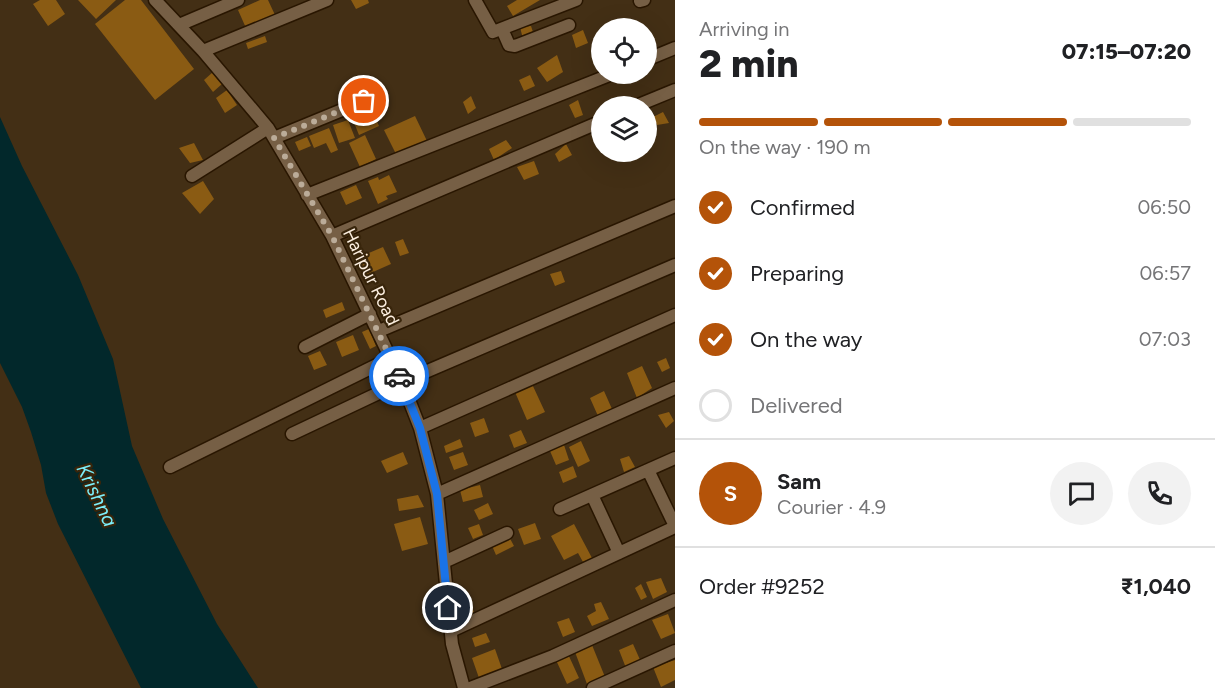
<!DOCTYPE html>
<meta charset="utf-8">
<style>
body{margin:0;font-family:Figtree,sans-serif;background:#f2f2f2;color:#202124;height:100vh;display:flex;flex-direction:column;font-size:22px;white-space:nowrap}
*{box-sizing:border-box;margin:0}
p{font-size:20px;color:#757577}
.icon{flex:none;width:33px;height:33px;fill:none;stroke:currentColor;stroke-width:2;stroke-linecap:round;stroke-linejoin:round}
.map{position:relative;flex:1;overflow:hidden}
.details{display:flex;flex-direction:column;background:#fff;width:540px}
.details>*{flex:none}
.controls{position:absolute;left:591px;top:18px;display:grid;gap:12px}
.controls a{display:grid;place-items:center;width:66px;height:66px;border-radius:50%;background:#fff;box-shadow:0 6px 24px #0002;font-size:30px}
.pin{position:absolute;display:grid;place-items:center;width:51px;height:51px;color:#fff;margin:-26px;border:3px solid #fff;border-radius:50%;box-shadow:0 2px 6px #0007}
.courier{position:absolute;display:grid;place-items:center;width:60px;height:60px;margin:-30px;border:4px solid #1a73e8;border-radius:50%;background:#fff;color:#222;box-shadow:0 2px 8px #0007}
.headline em{font-style:normal;font-weight:800}
.headline div{display:flex;flex-direction:column-reverse}
.headline{display:flex;align-items:center;justify-content:space-between;height:102px;padding:0 24px}
h1{font-size:39px;font-weight:800;line-height:45px}
.bar{display:grid;grid-template-columns:repeat(4,1fr);gap:9px 6px;align-content:center;height:72px;padding:0 24px}
.bar i{height:8px;border-radius:4px;background:#e0e0e0}
.bar .selected{background:#b45309}
.bar p{grid-column:span 4}
.line{display:flex;align-items:center;gap:15px;padding:0 24px;border-top:2px solid #e0e0e0}
.line div{flex:1}
.round{display:grid;place-items:center;flex:none;width:63px;height:63px;border-radius:32px;background:#f2f2f2}
ol{padding:0 24px;list-style:none}
li{display:flex;align-items:center;gap:18px;height:66px}
li p{margin-inline-start:auto}
li .icon{padding:6px;border-radius:50%;background:#b45309;color:#fff;stroke-width:4}
li:last-child{color:#757577}
li i{width:33px;height:33px;border:3px solid #e0e0e0;border-radius:50%}
main{display:flex;flex:1;min-height:0}
.map>svg:first-child{display:block}
.water{fill:#02282b}
.building{fill:#8a5b13}
.lines{fill:none;stroke-linecap:round;stroke-linejoin:round}
.minor-casing{stroke:#291600;stroke-width:15}
.minor{stroke:#765f45;stroke-width:12}
.done{stroke:#bbac99;stroke-width:6;stroke-dasharray:0 10.8}
.route{stroke:#1a73e8;stroke-width:8}
.labels{text-anchor:middle;dominant-baseline:central;stroke-width:4.5;stroke-linejoin:round;paint-order:stroke}
.street-label{font-size:18px;fill:#fcefe0;stroke:#38250b}
.water-label{font-size:20px;font-style:italic;fill:#7ceffa;stroke:#38250b}
</style>
<main>
<div class="map">
<svg width="675" height="688" viewBox="0 0 675 688">
<rect width="100%" height="100%" fill="#432f15"/>
<path class="water" d="M0 117 22 166 78 275 113 359 132 446 163 519 217 624 258 688H141L58 524 46 493 41 465 31 432 22 407 0 363Z"/>
<path class="building" d="M40 0H56L65 14 48 26 33 4Z
M78 0H116L96 19Z
M125 0H141L194 69 155 100 95 24Z
M260 0H268L275 15 246 28 238 10Z
M351 0H368L369 3 356 9Z
M517 0H540L513 16 507 6Z
M531 26 534 35 523 39 520 27Z
M583 30 588 43 576 48 572 35Z
M265 36 267 42 248 49 246 43Z
M557 55 563 72 547 82 537 68Z
M213 72 222 84 213 92 204 80Z
M530 75 535 86 524 91 519 80Z
M227 90 237 105 225 113 216 98Z
M471 96 476 108 468 114 463 102Z
M578 100 583 115 575 118 569 105Z
M373 112 379 126 359 135 353 120Z
M663 112 669 123 657 125 653 117Z
M415 116 427 141 397 156 384 130Z
M348 120 355 138 339 143 333 125Z
M329 128 338 150 331 153 326 143 314 148 309 136Z
M365 135 376 159 360 167 349 143Z
M307 137 311 146 299 151 295 142Z
M506 140 512 148 494 160 489 149Z
M194 143 203 160 190 163 179 148Z
M566 144 572 155 559 162 555 154Z
M534 161 539 174 524 180 517 167Z
M389 175 397 192 386 196 388 199 378 204 368 181 378 177 379 180Z
M203 181 214 199 200 214 182 193Z
M356 185 362 198 346 205 340 192Z
M403 239 409 253 400 256 395 242Z
M383 247 391 264 364 276 357 258Z
M561 271 565 282 555 286 550 274Z
M342 302 345 310 326 318 323 310Z
M369 329 376 346 370 349 362 332Z
M353 335 359 350 342 357 336 342Z
M320 351 327 365 314 370 308 356Z
M666 358 670 368 662 372 657 362Z
M642 366 652 388 637 398 627 373Z
M532 384 545 412 527 420 515 392Z
M604 391 612 409 598 416 590 398Z
M669 412 674 421 666 428 658 415Z
M484 418 489 432 475 437 470 423Z
M521 430 527 443 514 448 509 435Z
M460 439 463 447 446 453 444 446Z
M581 441 590 461 578 467 569 447Z
M564 445 569 460 556 465 550 451Z
M403 452 408 464 387 473 381 461Z
M463 452 468 465 454 470 449 457Z
M629 456 635 467 624 472 620 459Z
M573 466 577 477 563 483 559 472Z
M480 485 483 497 463 502 460 490Z
M418 495 424 507 399 511 397 499Z
M488 503 493 514 479 520 474 510Z
M420 517 428 544 402 551 394 524Z
M535 523 541 539 524 545 518 529Z
M479 524 483 535 473 539 468 528Z
M574 524 592 558 583 562 578 553 564 560 551 536Z
M507 533 514 546 496 555 490 541Z
M661 578 667 592 653 599 646 582Z
M641 584 647 597 641 600 635 588Z
M467 595 474 612 462 617 455 601Z
M601 602 609 619 592 626 587 616 596 611 594 604Z
M668 614 675 633 661 639 652 620Z
M569 618 575 632 563 637 557 622Z
M486 633 490 642 475 647 472 638Z
M633 644 641 662 626 668 619 650Z
M592 645 605 677 587 684 575 652Z
M495 649 502 669 479 678 472 658Z
M568 654 579 678 567 684 556 660Z
M675 660V680L661 687 653 667Z"/>
<g class="lines">
<g class="minor-casing">
<path id="minor" d="M155 0 203 51 268 128 332 236 402 382 420 428 437 494 452 644 464 688
M475 0 493 32 576 0
M640 1 644 0
M179 25 238 0
M502 29 509 45 515 46 569 25
M203 51 327 0
M646 60 675 48
M636 106 675 90
M274 138 364 101
M192 176 268 128
M307 195 612 74
M332 236 602 121
M379 331 675 206
M305 347 370 314
M420 428 675 315
M292 434 402 382 675 265
M170 467 391 358
M648 470 675 526
M437 494 675 388
M592 495 619 553
M560 509 675 458
M444 562 507 533
M451 631 675 527
M470 688 553 656 675 600
M593 688 675 651"/>
</g>
<use href="#minor" class="minor"/>
</g>
<g class="lines">
<path class="done" d="M364 101 274 138 332 236 399 376"/>
<path class="route" d="M399 376 420 428 437 494 448 608"/>
</g>
<g class="labels">
<g class="street-label">
<text transform="translate(371 277) rotate(64)">Haripur Road</text>
</g>
<g class="water-label">
<text transform="translate(97 495) rotate(64)">Krishna</text>
</g>
</g>
</svg>
<div class="controls">
<a><svg class="icon" aria-label="locate" viewBox="0 0 24 24"><circle cx="12" cy="12" r="6"/><path d="M12 2v4M12 18v4M2 12h4M18 12h4"/></svg></a>
<a><svg class="icon" aria-label="layers" viewBox="0 0 24 24"><path d="M12 4l9 5-9 5-9-5zM3 14l9 5 9-5"/></svg></a>
</div>
<div class="pin" style="left:364px;top:101px;background:#ea580c"><svg class="icon" aria-label="bag" viewBox="0 0 24 24"><path d="M5 8h14l-1 12H6zM9 8a3 3 0 0 1 6 0"/></svg></div>
<div class="pin" style="left:448px;top:608px;background:#1f2937"><svg class="icon" aria-label="home" viewBox="0 0 24 24"><path d="M3 11l9-7 9 7M6 9v11h12V9"/></svg></div>
<div class="courier" style="left:399px;top:376px"><svg class="icon" aria-label="car" viewBox="0 0 24 24"><path d="M5 17H2v-5l4-1 3-4h7l3 4 3 1v5h-3M9 17h6M6 11h13"/><circle cx="7" cy="17" r="2"/><circle cx="17" cy="17" r="2"/></svg></div>
</div>
<section class="details">
<div class="headline"><div><h1>2 min</h1><p>Arriving in</p></div><em>07:15–07:20</em></div>
<div class="bar"><i class="selected"></i><i class="selected"></i><i class="selected"></i><i></i><p>On the way · 190 m</p></div>
<ol>
<li><svg class="icon" aria-label="check" viewBox="0 0 24 24"><path d="M5 12l5 5 9-10"/></svg>Confirmed<p>06:50</p></li>
<li><svg class="icon" aria-label="check" viewBox="0 0 24 24"><path d="M5 12l5 5 9-10"/></svg>Preparing<p>06:57</p></li>
<li><svg class="icon" aria-label="check" viewBox="0 0 24 24"><path d="M5 12l5 5 9-10"/></svg>On the way<p>07:03</p></li>
<li><i></i>Delivered</li>
</ol>
<div class="line" style="height:108px"><b class="round" style="background:#b45309;color:#fff">S</b><div><b>Sam</b><p>Courier · 4.9</p></div><a class="round"><svg class="icon" aria-label="chat" viewBox="0 0 24 24"><path d="M4 5h16v11H9l-5 4z"/></svg></a><a class="round"><svg class="icon" aria-label="phone" viewBox="0 0 24 24"><path d="M5 4h4l2 5-3 2q2 4 5 5l2-3 5 2v4C11 20 4 13 5 4z"/></svg></a></div>
<div class="line" style="height:78px"><div>Order #9252</div><b>₹1,040</b></div>
</section>
</main>
